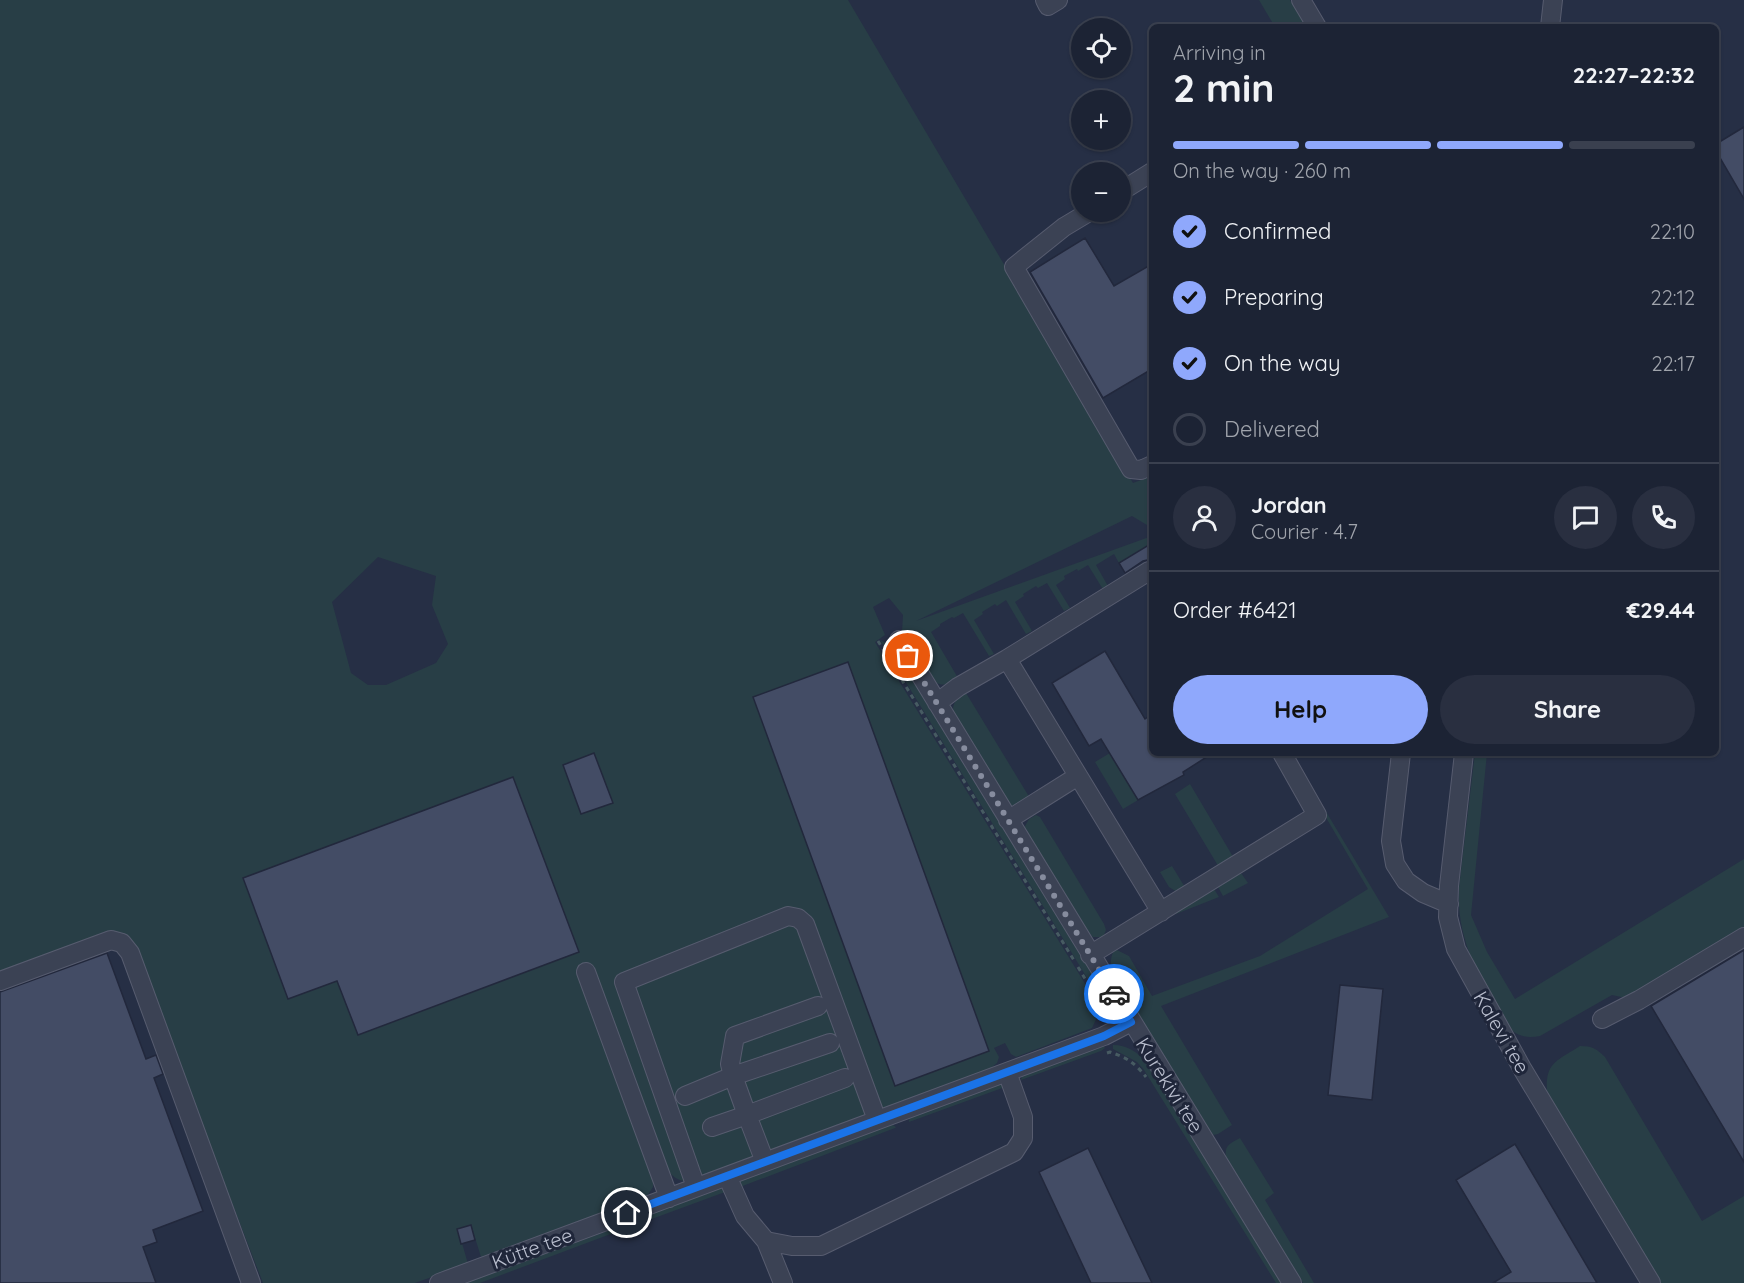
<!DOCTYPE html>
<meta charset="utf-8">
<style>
body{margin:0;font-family:Quicksand,sans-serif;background:#292f40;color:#f1f3f6;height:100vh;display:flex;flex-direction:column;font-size:22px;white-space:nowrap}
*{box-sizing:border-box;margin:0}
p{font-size:20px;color:#a0a4ac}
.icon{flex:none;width:33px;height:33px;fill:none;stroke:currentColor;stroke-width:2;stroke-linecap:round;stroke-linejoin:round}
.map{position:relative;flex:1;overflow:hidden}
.drawer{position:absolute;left:1149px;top:24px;width:570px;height:732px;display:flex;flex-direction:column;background:#1c2334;border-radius:9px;box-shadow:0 2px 4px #0004,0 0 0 2px #3a404f}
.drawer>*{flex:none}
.buttons{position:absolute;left:1071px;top:18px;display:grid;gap:12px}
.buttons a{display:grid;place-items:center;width:60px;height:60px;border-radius:50%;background:#1c2334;box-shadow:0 2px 4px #0004,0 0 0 2px #3a404f;font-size:30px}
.pin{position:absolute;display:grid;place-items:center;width:51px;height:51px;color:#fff;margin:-26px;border:3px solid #fff;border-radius:50%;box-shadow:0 2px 6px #0007}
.courier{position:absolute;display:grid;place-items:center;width:60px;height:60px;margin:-30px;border:4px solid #1a73e8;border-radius:50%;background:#fff;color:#222;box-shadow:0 2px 8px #0007}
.head em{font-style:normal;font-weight:700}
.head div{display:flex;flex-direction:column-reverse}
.head{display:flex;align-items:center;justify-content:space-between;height:102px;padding:0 24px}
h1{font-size:39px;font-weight:700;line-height:45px}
.bar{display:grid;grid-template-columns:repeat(4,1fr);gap:9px 6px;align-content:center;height:72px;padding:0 24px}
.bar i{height:8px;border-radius:4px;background:#3a404f}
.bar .active{background:#8fa8fc}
.bar p{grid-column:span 4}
.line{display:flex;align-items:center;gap:15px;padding:0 24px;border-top:2px solid #3a404f}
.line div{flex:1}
.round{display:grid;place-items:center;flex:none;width:63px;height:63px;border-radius:32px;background:#292f40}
ol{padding:0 24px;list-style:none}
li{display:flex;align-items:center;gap:18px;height:66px}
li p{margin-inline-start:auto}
li .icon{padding:6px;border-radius:50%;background:#8fa8fc;color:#111;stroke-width:4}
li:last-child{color:#a0a4ac}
li i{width:33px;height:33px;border:3px solid #3a404f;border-radius:50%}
.button{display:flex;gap:12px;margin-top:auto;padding:12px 24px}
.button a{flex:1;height:69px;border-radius:36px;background:#8fa8fc;color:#111;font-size:24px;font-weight:700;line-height:69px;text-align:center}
.button a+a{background:#292f40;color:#f1f3f6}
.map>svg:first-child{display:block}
.green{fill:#283e46;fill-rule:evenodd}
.building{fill:#434c65;stroke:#22283c;stroke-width:1.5}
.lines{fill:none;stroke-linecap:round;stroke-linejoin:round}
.minor-casing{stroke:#575c6f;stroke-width:20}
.path{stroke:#475b62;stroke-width:3;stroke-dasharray:4.5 4.5;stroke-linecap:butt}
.minor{stroke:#3b4254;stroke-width:18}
.done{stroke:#868c9e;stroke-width:6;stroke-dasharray:0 10.8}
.route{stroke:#1a73e8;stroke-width:8}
.labels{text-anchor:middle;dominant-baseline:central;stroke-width:6;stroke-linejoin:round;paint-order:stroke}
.street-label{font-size:20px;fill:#b9bece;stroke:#1f263a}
</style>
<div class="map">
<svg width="1744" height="1283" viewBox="0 0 1744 1283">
<rect width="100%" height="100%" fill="#262f45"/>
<path class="green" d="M0 0H848L1133 483 1152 476V528L1132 516 916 621 1152 536V543L1119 563 1114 554 1096 565 1109 588 1104 591 1088 565 1078 571 1077 569 1064 576 1065 579 1056 585 1070 608 1064 611 1047 583 1038 588 1036 586 1023 594 1024 596 1015 602 1032 631 1026 634 1006 600 997 606 995 604 982 612 983 614 974 620 994 654 989 656 963 613 954 618 952 617 940 624V626L931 632 958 678C946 685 943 688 930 679L902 632 903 615 889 598 873 607 885 635 875 642 1092 995 1089 1004 1098 1015 1092 1028 1016 1057 1011 1054 1005 1043 994 1048 999 1057 997 1063 991 1068 693 1181C680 1182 675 1179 667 1170L653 1177V1187L647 1196 481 1257 471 1225 458 1229 468 1264 415 1283H263L136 955 125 939 0 976ZM378 557 436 576 432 605 448 644 436 663 386 685H368L351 673 332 602Z
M1259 0H1290L1306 27H1275Z
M880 640 892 646 1108 1000 1107 1004 1100 999Z
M966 693 1028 795V798L1016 806 1008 805 954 717C951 704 955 700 966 693Z
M1110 753 1138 800 1123 809 1095 762Z
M1288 753H1291L1389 917 1161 1006 1232 1125 1218 1134 1213 1135 1113 976C1110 967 1110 960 1113 952L1117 950 1129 956 1152 996 1260 956 1368 889Z
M1475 753H1487L1471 915 1487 952 1515 999 1744 859V927L1626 998 1612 995 1540 1036C1528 1038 1520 1037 1511 1030 1483 981 1456 946 1459 887Z
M1190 784 1232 855V859L1220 869 1175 794Z
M1036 815 1040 817 1104 924 1106 930 1103 937H1093L1085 929 1024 828 1029 819Z
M1172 866 1186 889 1177 892 1169 887 1160 872Z
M1241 873 1248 883 1223 896 1218 887Z
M1214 889 1219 897 1176 914V911Z
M1113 1045C1127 1045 1137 1052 1147 1062L1283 1283H1276L1144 1070 1137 1062 1113 1049Z
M1103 1046 1105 1048 1101 1051 1021 1080 1023 1074Z
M1580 1046C1592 1046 1597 1049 1605 1057L1702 1221 1744 1196V1283H1659L1547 1092C1545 1062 1557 1061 1580 1046Z
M997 1084H1002L1005 1087 909 1122V1120L913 1115Z
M891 1124 896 1127 895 1128 740 1187 739 1182 742 1180Z
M1240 1138 1274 1193 1265 1200 1314 1283H1303L1302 1281 1226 1157C1224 1145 1231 1143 1240 1138Z
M720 1189H724L725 1192 630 1227 633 1220Z
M613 1229 616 1232 480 1283H465Z"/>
<path class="building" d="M1744 127V199L1716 151V144Z
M1085 238 1114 286 1152 264V369L1103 398 1030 272Z
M1152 543V559L1143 561 1125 573 1119 563Z
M1105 651 1145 719 1152 714V753H1213L1183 772 1184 775 1138 800 1101 739 1089 746 1052 683Z
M848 662 989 1051 895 1086 753 697Z
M594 753 613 803 581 814 563 765Z
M513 777 579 952 358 1035 337 981 288 999 243 878Z
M1744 950V1162L1651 1006Z
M107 953 146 1059 156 1055 163 1074 154 1078 203 1211 153 1230 157 1242 143 1247 156 1283H0V992Z
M1340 985 1383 989 1372 1100 1328 1095Z
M1515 1144 1597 1283H1493L1511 1272 1456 1180Z
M1088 1148 1152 1283H1091L1039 1172Z
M471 1225 475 1240 461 1244 457 1229Z"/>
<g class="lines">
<g class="minor-casing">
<path id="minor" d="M1045 0 1048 6 1058 0
M1301 0 1317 27
M1550 27 1553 0
M1120 192 1152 172
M1089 212 1064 227 1014 267 1131 469 1141 470 1152 465
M899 640 1292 1283
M1007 659 1161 912
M937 703 958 687 1007 659 1149 571 1152 572
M1401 753 1391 841 1395 864 1406 881 1423 893 1449 904
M1464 753 1449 886 1448 917 1456 949 1523 1070 1651 1283
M1008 820 1078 776
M1090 955 1317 815 1282 753
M586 972 669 1198
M0 981 111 940 122 943 130 953 251 1283
M1602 1019 1639 1000 1744 937
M685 1096 733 1076 730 1064 735 1036 818 1006
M712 1127 747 1115 733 1076 830 1043
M765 1162 747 1115 845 1078
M727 1176 745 1216 766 1241 783 1283
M696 1187 624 982 788 916 798 918 805 924 877 1120
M766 1241 792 1246H821L1014 1152 1023 1138V1117L1007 1072
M439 1283 1104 1036 1131 1022"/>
</g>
<path class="path" d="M878 641 1075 962
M1078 967 1090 987
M1099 1020 1104 1007
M1107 1053 1110 1052C1127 1058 1134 1062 1146 1077"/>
<use href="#minor" class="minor"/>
</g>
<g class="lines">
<path class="done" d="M908 656 1114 994"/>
<path class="route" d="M627 1213 1104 1036 1131 1022 1114 994"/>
</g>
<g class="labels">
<g class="street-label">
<text transform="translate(1502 1032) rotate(60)">Kalevi tee</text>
<text transform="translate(1170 1085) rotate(58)">Kurekivi tee</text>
<text transform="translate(532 1248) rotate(-20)">Kütte tee</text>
</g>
</g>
</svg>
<div class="buttons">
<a><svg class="icon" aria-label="locate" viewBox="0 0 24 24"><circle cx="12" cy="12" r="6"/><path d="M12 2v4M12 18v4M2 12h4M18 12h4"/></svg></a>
<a>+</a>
<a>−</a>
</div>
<div class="pin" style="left:908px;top:656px;background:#ea580c"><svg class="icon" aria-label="bag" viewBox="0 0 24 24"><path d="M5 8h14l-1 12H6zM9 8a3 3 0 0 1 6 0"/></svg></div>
<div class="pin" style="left:627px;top:1213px;background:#1f2937"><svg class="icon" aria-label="home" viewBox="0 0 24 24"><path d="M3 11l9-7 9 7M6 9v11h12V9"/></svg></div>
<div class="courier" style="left:1114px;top:994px"><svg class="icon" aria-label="car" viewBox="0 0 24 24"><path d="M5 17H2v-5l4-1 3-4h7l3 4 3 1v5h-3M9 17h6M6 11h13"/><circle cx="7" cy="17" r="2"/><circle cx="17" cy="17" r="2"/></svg></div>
<section class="drawer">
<div class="head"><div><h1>2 min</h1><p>Arriving in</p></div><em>22:27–22:32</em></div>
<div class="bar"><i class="active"></i><i class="active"></i><i class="active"></i><i></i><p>On the way · 260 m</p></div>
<ol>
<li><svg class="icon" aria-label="check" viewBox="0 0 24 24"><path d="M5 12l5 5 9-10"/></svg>Confirmed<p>22:10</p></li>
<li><svg class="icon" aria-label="check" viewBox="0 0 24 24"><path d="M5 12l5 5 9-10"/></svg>Preparing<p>22:12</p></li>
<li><svg class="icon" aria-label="check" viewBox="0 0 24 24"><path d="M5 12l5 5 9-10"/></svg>On the way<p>22:17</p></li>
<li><i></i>Delivered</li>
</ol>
<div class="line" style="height:108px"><a class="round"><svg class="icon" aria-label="person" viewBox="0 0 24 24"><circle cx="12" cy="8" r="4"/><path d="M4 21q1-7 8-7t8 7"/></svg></a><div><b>Jordan</b><p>Courier · 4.7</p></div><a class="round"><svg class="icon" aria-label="chat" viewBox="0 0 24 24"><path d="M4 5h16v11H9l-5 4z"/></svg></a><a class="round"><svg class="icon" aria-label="phone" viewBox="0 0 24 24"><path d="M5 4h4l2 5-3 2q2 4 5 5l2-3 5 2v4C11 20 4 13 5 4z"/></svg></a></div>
<div class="line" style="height:78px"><div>Order #6421</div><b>€29.44</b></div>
<div class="button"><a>Help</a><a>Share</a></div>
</section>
</div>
